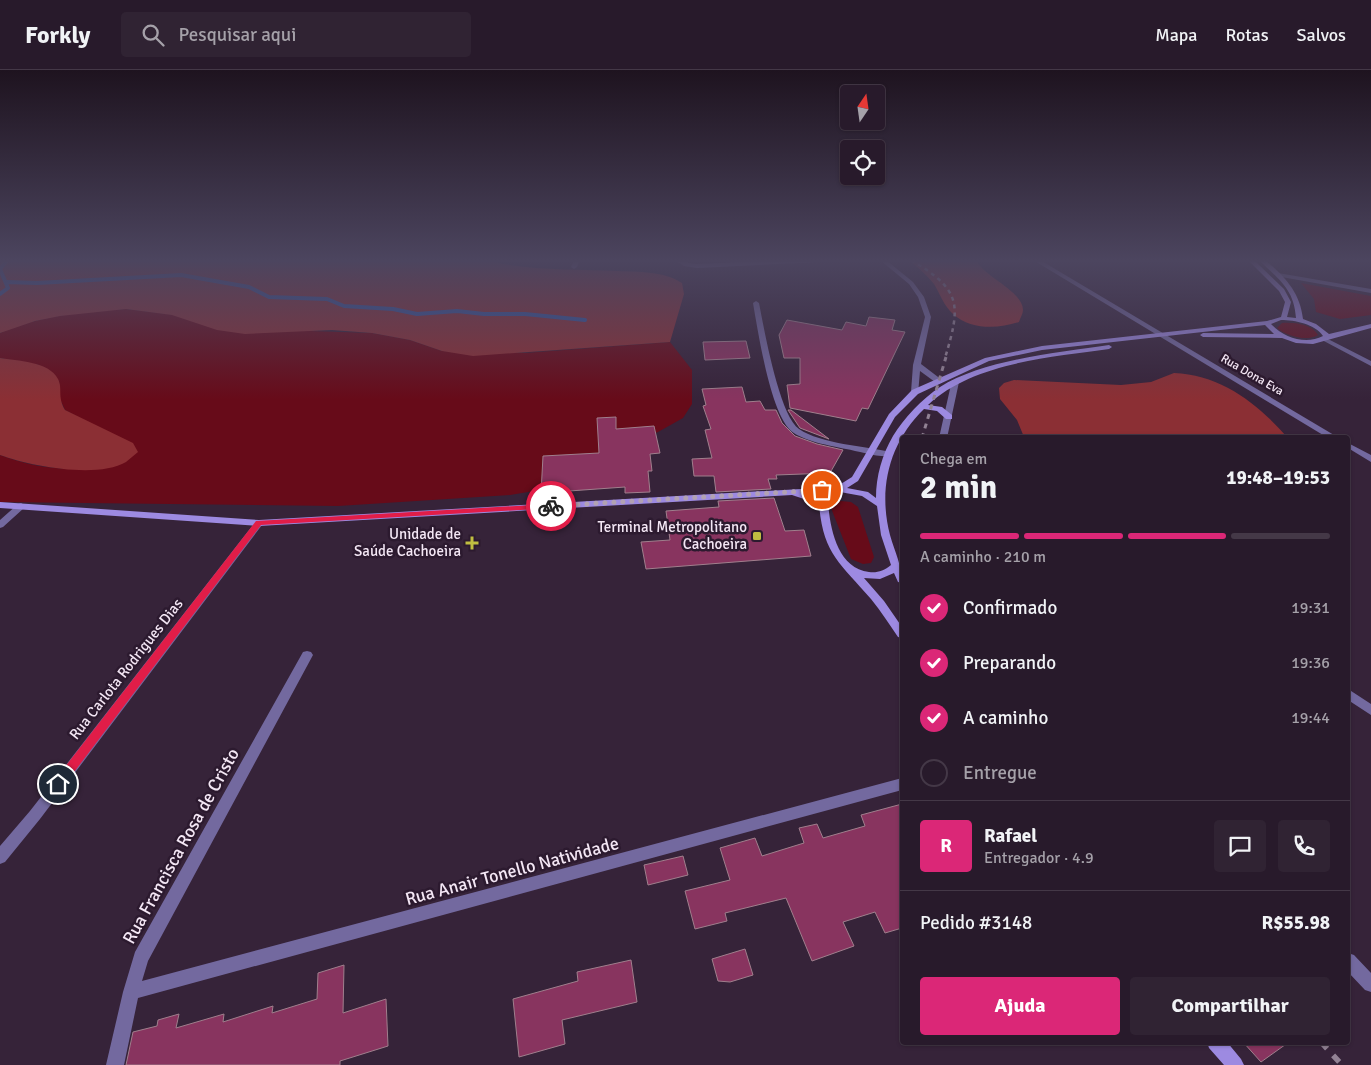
<!DOCTYPE html>
<html lang="pt">
<meta charset="utf-8">
<style>
body{margin:0;font-family:Signika,sans-serif;background:#302333;color:#f1f3f6;height:100vh;display:flex;flex-direction:column;font-size:19px;white-space:nowrap}
*{box-sizing:border-box;margin:0}
p{font-size:16px;color:#a5a1a9}
.icon{flex:none;width:28px;height:28px;fill:none;stroke:currentColor;stroke-width:2;stroke-linecap:round;stroke-linejoin:round}
.map{position:relative;flex:1;overflow:hidden}
.side{position:absolute;left:900px;top:365px;width:450px;height:610px;display:flex;flex-direction:column;background:#281a2b;border-radius:5px;box-shadow:0 1px 4px #0004,0 0 0 1px #443847}
.side>*{flex:none}
.needle{width:32px;rotate:13deg}
.buttons{position:absolute;left:840px;top:15px;display:grid;gap:10px}
.buttons a{display:grid;place-items:center;width:45px;height:45px;border-radius:5px;background:#281a2b;box-shadow:0 1px 4px #0004,0 0 0 1px #443847;font-size:25px}
.pin{position:absolute;display:grid;place-items:center;width:42px;height:42px;color:#fff;margin:-21px;border:2px solid #fff;border-radius:50%;box-shadow:0 1px 5px #0007}
.courier{position:absolute;display:grid;place-items:center;width:50px;height:50px;margin:-25px;border:4px solid #e11d48;border-radius:50%;background:#fff;color:#222;box-shadow:0 1px 6px #0007}
.head em{font-style:normal;font-weight:700}
.head div{display:flex;flex-direction:column-reverse}
.head{display:flex;align-items:center;justify-content:space-between;height:85px;padding:0 20px}
h1{font-size:32px;font-weight:700;line-height:38px}
.bar{display:grid;grid-template-columns:repeat(4,1fr);gap:8px 5px;align-content:center;height:60px;padding:0 20px}
.bar i{height:6px;border-radius:4px;background:#443847}
.bar .current{background:#db2777}
.bar p{grid-column:span 4}
.line{display:flex;align-items:center;gap:12px;padding:0 20px;border-top:1px solid #443847}
.line div{flex:1}
.round{display:grid;place-items:center;flex:none;width:52px;height:52px;border-radius:5px;background:#302333}
ol{padding:0 20px;list-style:none}
li{display:flex;align-items:center;gap:15px;height:55px}
li p{margin-inline-start:auto}
li .icon{padding:5px;border-radius:50%;background:#db2777;color:#fff;stroke-width:4}
li:last-child{color:#a5a1a9}
li i{width:28px;height:28px;border:2px solid #443847;border-radius:50%}
.action{display:flex;gap:10px;margin-top:auto;padding:10px 20px}
.action a{flex:1;height:58px;border-radius:5px;background:#db2777;color:#fff;font-size:20px;font-weight:700;line-height:58px;text-align:center}
.action a+a{background:#302333;color:#f1f3f6}
header{display:flex;align-items:center;gap:30px;box-sizing:border-box;height:70px;padding:0 25px;background:#281a2b;border-bottom:1px solid #443847}
header strong{font-size:24px}
nav{display:flex;gap:28px;margin-inline-start:auto;font-size:18px}
.search{width:350px;height:45px;background:#302333;display:flex;align-items:center;gap:12px;box-sizing:border-box;padding:0 18px;border-radius:5px;color:#a5a1a9;font-size:19px}
.map>svg:first-child{display:block}
.green{fill:#670b19}
.forest{fill:#8b2f34}
.lines{fill:none;stroke-linecap:round;stroke-linejoin:round}
.stream{stroke:#33569f;stroke-width:4}
.building{fill:#88345f;stroke:#a07f8d}
.street{fill:#73699f;fill-rule:evenodd}
.secondary{fill:#9d8ae1;fill-rule:evenodd}
.rail-far2{stroke:#928294;stroke-width:2.5;stroke-dasharray:4 4;stroke-linecap:butt}
.rail-far1{stroke:#928294;stroke-width:3;stroke-dasharray:5 5;stroke-linecap:butt}
.rail{stroke:#928294;stroke-width:5.5;stroke-dasharray:9 9;stroke-linecap:butt}
.route{fill:#e11d48}
.done{stroke:#b2a2b3;stroke-width:5;stroke-dasharray:0 9}
.poi-dot{fill:#c0be41;stroke:#2c1a2f;stroke-width:2}
.labels{text-anchor:middle;dominant-baseline:central;stroke-width:5;stroke-linejoin:round;paint-order:stroke}
.far-street-label{font-size:12px;fill:#f4e7f5;stroke:#2c1a2f}
.poi-label{font-size:15px;fill:#f4e7f5;stroke:#2c1a2f;text-anchor:end}
.street-label{font-size:15px;fill:#f4e7f5;stroke:#2c1a2f}
.near-street-label{font-size:18px;fill:#f4e7f5;stroke:#2c1a2f}
</style>
<header>
<strong>Forkly</strong>
<div class="search"><svg class="icon" aria-label="search" viewBox="0 0 24 24"><circle cx="10" cy="10" r="6"/><path d="M15 15l6 6"/></svg>Pesquisar aqui</div>
<nav><a>Mapa</a><a>Rotas</a><a>Salvos</a></nav>
</header>
<div class="map">
<svg width="1371" height="995" viewBox="0 0 1371 995">
<rect width="100%" height="100%" fill="#362339"/>
<path class="green" d="M1301 213 1371 226V245L1340 249 1316 242 1314 229Z
M126 239 310 261 372 263 410 270 442 281 525 283 670 272 692 300V334L683 348 658 362 625 375 552 418 510 425 338 436 0 432V385C40 400 83 404 125 392L86 351 65 340 60 329 59 311 39 295 0 288V263C40 246 83 241 126 239Z
M1282 253C1294 252 1312 254 1318 265 1307 272 1286 266 1277 258Z
M841 431 851 432 858 437 874 487 871 493 863 494 851 489 831 438 832 434Z"/>
<path class="forest" d="M0 190H487C524 201 579 199 618 201 639 202 664 201 682 213L684 224 670 272 473 286 442 281 410 270 372 263 332 260 245 264 217 260 172 245 126 239 60 246 35 251 0 263Z
M909 190H976C984 207 1023 221 1023 240 1023 244 1020 248 1019 252 998 259 971 260 953 244 944 236 940 224 934 214 927 205 917 197 909 190Z
M0 288C17 291 49 291 58 309 63 319 57 326 65 340L133 373 138 382C134 385 130 389 126 392 97 409 30 396 0 385Z
M1174 303C1221 305 1257 333 1287 367H1024L1017 350 1000 329 999 318 1004 313 1014 310 1121 315 1151 312Z"/>
<g class="lines">
<path class="stream" d="M7 212 37 213 181 205 249 217 269 227 327 229 344 236 393 239 417 244 457 241 484 244H525L585 250
M0 224 8 218 0 199 7 190"/>
</g>
<path class="building" d="M869 247 895 250 892 260 905 262 868 339 862 338 856 351 790 338 787 315 800 314V288H784L779 265 787 250 842 260 846 252 866 256Z
M746 271 750 288 705 290 703 272Z
M742 317 746 332 760 331 765 340H776L782 353 795 366 817 374 843 380 830 403 776 405 777 409H768L771 419 716 422 714 406H694L692 389 712 388 705 360 711 359 703 336 706 335 702 319Z
M788 340H791L829 369 800 358Z
M616 347V359L654 356 660 383 650 384 652 401H648L650 422 625 423V417L541 423 543 386 599 383 597 348Z
M774 428 785 461 804 460 811 486 646 499 641 472 670 470 666 441 719 437 718 431Z
M902 734V858L885 863 875 842 843 852 854 876 812 891 786 828 725 843 727 851 695 859 685 821 730 810 720 778 755 768 762 786 804 773 799 758 817 754 823 768 865 756 861 745Z
M683 786 688 805 648 815 644 795Z
M745 879 753 905 730 912 718 911 712 889Z
M631 890 637 932 562 950 565 974 519 987 513 929 578 911 577 902Z
M344 895 343 943 386 929 388 976 340 991V995H126L133 962 157 956 158 950 179 944 176 958 224 944 223 952 273 936 272 943 317 929 318 903Z
M1243 972H1289L1261 992Z"/>
<g class="lines">
<path class="street" d="M574 190H580L577 197 574 199 571 197Z
M675 190C683 190 689 194 697 194L785 190H823L820 192 697 198 684 196Z
M880 190H886L913 212 924 227 931 247 921 294 942 310 935 312 920 301 918 324H912L911 322 913 295 925 247 918 227 909 214Z
M1033 190H1040L1339 368H1328Z
M1278 203 1371 219V223L1276 206V204Z
M756 231 759 233C764 258 779 345 799 359 821 374 865 376 891 382V386C879 388 858 381 846 379 831 376 803 371 791 361 771 342 760 272 755 245L753 233Z
M1322 268H1326L1371 291V296L1322 270Z
M952 310H955L959 312 947 368H939Z
M1348 373 1371 385V392L1348 378Z
M21 433 26 436 24 438 3 457 0 458V450L18 434Z
M259 450 264 453 262 455 40 749 5 792 0 794V776L30 741 256 451Z
M307 581 311 582 313 585 148 891 142 911 902 708V720L138 928 124 995H106L123 922 135 882 303 582Z
M1348 619 1371 634V645L1348 630Z
M1348 883 1354 885 1371 903V922L1365 920 1348 902Z"/>
<path class="secondary" d="M1248 190H1254L1284 219 1291 232 1287 247 1296 248C1294 218 1278 209 1259 190H1265C1285 207 1300 222 1303 249L1316 254 1329 264 1371 254V258L1313 274 1296 273 1282 268 1203 267 1200 265 1203 263 1274 264 1265 255 1042 280 989 291 918 324 895 347 858 411 847 418 868 422 876 428C876 406 882 385 893 366 904 348 922 329 940 317 982 290 1060 282 1109 275L1112 277 1109 279C1051 287 972 293 928 335L942 337 952 345V349H946L937 341 924 339C889 373 878 419 890 465 895 483 902 495 902 513L898 512 894 503 880 509 864 508 884 531 902 557V568L898 567C889 554 881 541 871 529 840 493 823 484 819 434L792 425 259 456 0 438V432L259 450 836 417 852 407 889 344 912 320 985 288 1042 276 1267 251 1281 247 1285 232 1279 221ZM1281 250C1295 250 1315 254 1323 266 1306 275 1285 268 1272 255L1271 254ZM827 422 821 429 805 424ZM840 422 862 426 877 436 881 465 891 495C884 501 877 503 869 502 837 498 830 458 828 432L834 425Z
M1207 972H1227L1241 989 1244 995H1224L1209 978Z"/>
<path class="rail-far2" d="M911 190C962 220 961 235 945 288"/>
<path class="rail-far1" d="M922 368 946 287"/>
<path class="rail" d="M1321 972 1342 995"/>
</g>
<linearGradient id="sky" x2="0" y2="1"><stop stop-color="#1e131f"/><stop offset="0.58" stop-color="#4c455f"/><stop offset="1" stop-color="#4c455f" stop-opacity="0"/></linearGradient>
<rect width="1371" height="329" fill="url(#sky)"/>
<path class="route" d="M551 434H554V438L261 455 62 718H54V711L256 451Z"/>
<g class="lines">
<path class="done" d="M551 436 822 420"/>
</g>
<g class="poi-dot">
<rect x="752" y="461" width="10" height="10" rx="2.5"/>
<path d="M469.5 465.5h5v5h5v5h-5v5h-5v-5h-5v-5h5z"/>
</g>
<g class="labels">
<g class="far-street-label">
<text transform="translate(1252 305) rotate(30)">Rua Dona Eva</text>
</g>
<g class="poi-label">
<text x="747" y="457">Terminal Metropolitano<tspan x="747" dy="17">Cachoeira</tspan></text>
<text x="461" y="464">Unidade de<tspan x="461" dy="17">Saúde Cachoeira</tspan></text>
</g>
<g class="street-label">
<text transform="translate(126 599) rotate(-52)">Rua Carlota Rodrigues Dias</text>
</g>
<g class="near-street-label">
<text transform="translate(181 776) rotate(-61)">Rua Francisca Rosa de Cristo</text>
<text transform="translate(512 801) rotate(-15)">Rua Anair Tonello Natividade</text>
</g>
</g>
</svg>
<div class="buttons">
<a><svg class="needle" viewBox="-14 -14 28 28"><path d="M0-13l5 13h-10z" fill="#e53935"/><path d="M0 13l5-13h-10z" fill="#a5a1a9"/></svg></a>
<a><svg class="icon" aria-label="locate" viewBox="0 0 24 24"><circle cx="12" cy="12" r="6"/><path d="M12 2v4M12 18v4M2 12h4M18 12h4"/></svg></a>
</div>
<div class="pin" style="left:822px;top:420px;background:#ea580c"><svg class="icon" aria-label="bag" viewBox="0 0 24 24"><path d="M5 8h14l-1 12H6zM9 8a3 3 0 0 1 6 0"/></svg></div>
<div class="pin" style="left:58px;top:714px;background:#1f2937"><svg class="icon" aria-label="home" viewBox="0 0 24 24"><path d="M3 11l9-7 9 7M6 9v11h12V9"/></svg></div>
<div class="courier" style="left:551px;top:436px"><svg class="icon" aria-label="bike" viewBox="0 0 24 24"><circle cx="6" cy="16" r="4"/><circle cx="18" cy="16" r="4"/><path d="M6 16l4-8h5l3 8M10 8l3 8H6M13 5h3"/></svg></div>
<section class="side">
<div class="head"><div><h1>2 min</h1><p>Chega em</p></div><em>19:48–19:53</em></div>
<div class="bar"><i class="current"></i><i class="current"></i><i class="current"></i><i></i><p>A caminho · 210 m</p></div>
<ol>
<li><svg class="icon" aria-label="check" viewBox="0 0 24 24"><path d="M5 12l5 5 9-10"/></svg>Confirmado<p>19:31</p></li>
<li><svg class="icon" aria-label="check" viewBox="0 0 24 24"><path d="M5 12l5 5 9-10"/></svg>Preparando<p>19:36</p></li>
<li><svg class="icon" aria-label="check" viewBox="0 0 24 24"><path d="M5 12l5 5 9-10"/></svg>A caminho<p>19:44</p></li>
<li><i></i>Entregue</li>
</ol>
<div class="line" style="height:90px"><b class="round" style="background:#db2777;color:#fff">R</b><div><b>Rafael</b><p>Entregador · 4.9</p></div><a class="round"><svg class="icon" aria-label="chat" viewBox="0 0 24 24"><path d="M4 5h16v11H9l-5 4z"/></svg></a><a class="round"><svg class="icon" aria-label="phone" viewBox="0 0 24 24"><path d="M5 4h4l2 5-3 2q2 4 5 5l2-3 5 2v4C11 20 4 13 5 4z"/></svg></a></div>
<div class="line" style="height:65px"><div>Pedido #3148</div><b>R$55.98</b></div>
<div class="action"><a>Ajuda</a><a>Compartilhar</a></div>
</section>
</div>
